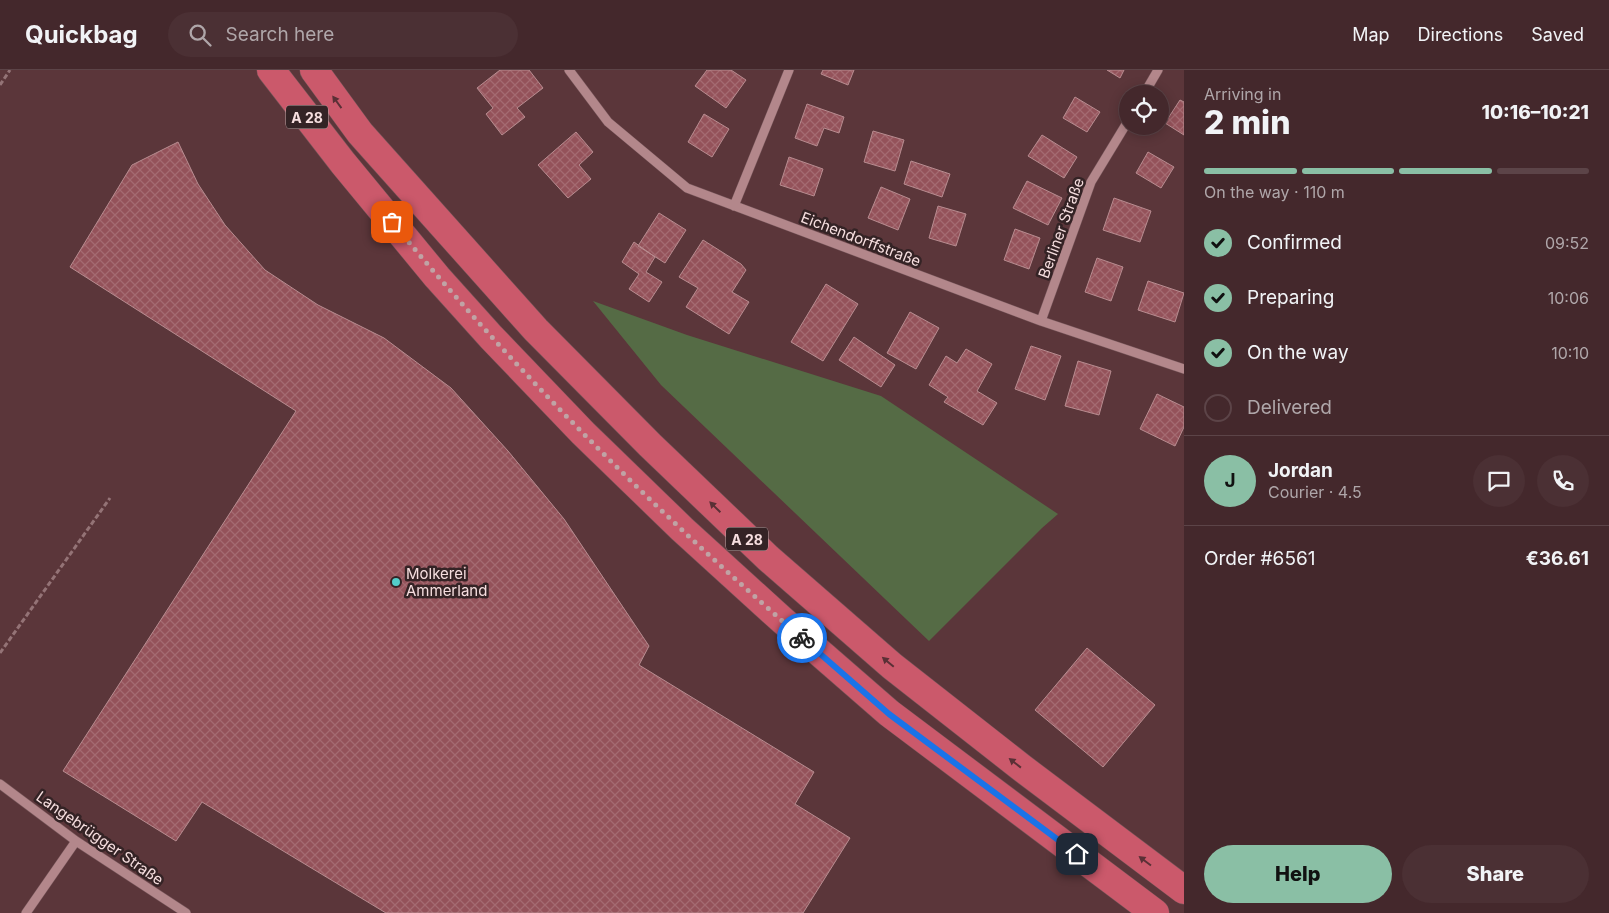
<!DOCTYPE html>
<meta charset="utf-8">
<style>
body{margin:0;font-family:Inter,sans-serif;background:#4b3034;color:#f1f3f6;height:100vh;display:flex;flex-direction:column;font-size:19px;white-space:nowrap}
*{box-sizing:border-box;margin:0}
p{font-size:16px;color:#afa6a9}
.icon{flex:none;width:28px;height:28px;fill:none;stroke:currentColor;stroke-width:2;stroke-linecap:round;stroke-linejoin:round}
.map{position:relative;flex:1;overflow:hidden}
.panel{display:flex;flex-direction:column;background:#44282c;width:425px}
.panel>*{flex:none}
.buttons{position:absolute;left:1119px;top:15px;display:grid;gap:10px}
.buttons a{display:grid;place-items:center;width:50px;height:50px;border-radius:50%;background:#44282c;box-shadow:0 2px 12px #0003,0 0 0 1px #5c4448;font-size:25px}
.pin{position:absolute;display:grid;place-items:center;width:42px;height:42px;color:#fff;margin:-21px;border-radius:10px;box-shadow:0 2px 8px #0006}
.courier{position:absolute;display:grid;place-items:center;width:50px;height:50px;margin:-25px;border:4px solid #1a73e8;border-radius:50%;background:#fff;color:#222;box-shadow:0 1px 6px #0007}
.head em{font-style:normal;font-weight:800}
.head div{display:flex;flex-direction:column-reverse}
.head{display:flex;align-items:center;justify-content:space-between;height:85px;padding:0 20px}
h1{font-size:32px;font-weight:800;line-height:38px}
.bar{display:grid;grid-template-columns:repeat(4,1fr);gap:8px 5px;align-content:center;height:60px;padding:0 20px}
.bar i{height:6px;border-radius:4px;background:#5c4448}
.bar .current{background:#8abfa5}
.bar p{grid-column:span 4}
.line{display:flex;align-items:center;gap:12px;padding:0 20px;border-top:1px solid #5c4448}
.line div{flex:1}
.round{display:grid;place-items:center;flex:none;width:52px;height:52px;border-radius:26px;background:#4b3034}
ol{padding:0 20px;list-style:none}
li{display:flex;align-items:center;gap:15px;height:55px}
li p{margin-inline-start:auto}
li .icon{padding:5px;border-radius:50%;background:#8abfa5;color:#111;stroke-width:4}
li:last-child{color:#afa6a9}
li i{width:28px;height:28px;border:2px solid #5c4448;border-radius:50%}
.button{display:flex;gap:10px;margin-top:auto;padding:10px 20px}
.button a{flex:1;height:58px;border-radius:30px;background:#8abfa5;color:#111;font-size:20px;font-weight:800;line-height:58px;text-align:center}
.button a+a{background:#4b3034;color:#f1f3f6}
header{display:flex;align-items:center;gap:30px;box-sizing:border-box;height:70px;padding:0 25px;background:#44282c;border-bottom:1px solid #5c4448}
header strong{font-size:24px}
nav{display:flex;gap:28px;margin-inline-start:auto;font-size:18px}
.search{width:350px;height:45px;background:#4b3034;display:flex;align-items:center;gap:12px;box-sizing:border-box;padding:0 18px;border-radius:28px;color:#afa6a9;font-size:19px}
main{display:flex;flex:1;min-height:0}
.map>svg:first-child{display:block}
.grass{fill:#556b45}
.building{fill:url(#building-cross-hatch);stroke:#b88c90}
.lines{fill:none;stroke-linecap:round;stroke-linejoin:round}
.minor-casing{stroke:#76565a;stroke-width:10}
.highway-casing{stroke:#76565a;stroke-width:29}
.path{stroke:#947376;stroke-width:3;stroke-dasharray:5 2.5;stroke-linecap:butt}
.minor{stroke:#b3878b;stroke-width:9}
.highway{stroke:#cb596b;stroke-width:28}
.oneway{fill:#5a3036}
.done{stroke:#c0a3a5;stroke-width:5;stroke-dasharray:0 9}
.route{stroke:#1a73e8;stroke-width:6}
.poi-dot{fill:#53cdca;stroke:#342325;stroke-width:2}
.labels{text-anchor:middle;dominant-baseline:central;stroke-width:5;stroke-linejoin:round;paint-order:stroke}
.shield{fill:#342325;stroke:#bca6a7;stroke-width:1}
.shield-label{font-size:14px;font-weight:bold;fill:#f6dedf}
.street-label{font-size:15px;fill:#f6dedf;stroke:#342325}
.poi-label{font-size:15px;fill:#f6dedf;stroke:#342325;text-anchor:start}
</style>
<header>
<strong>Quickbag</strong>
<div class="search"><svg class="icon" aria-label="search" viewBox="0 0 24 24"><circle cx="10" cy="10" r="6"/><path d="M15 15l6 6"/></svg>Search here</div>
<nav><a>Map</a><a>Directions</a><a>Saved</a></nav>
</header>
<main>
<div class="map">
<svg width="1184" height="843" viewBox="0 0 1184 843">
<defs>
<pattern id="building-cross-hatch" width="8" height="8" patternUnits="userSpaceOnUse" patternTransform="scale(1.25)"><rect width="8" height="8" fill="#94525a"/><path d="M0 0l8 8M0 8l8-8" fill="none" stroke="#a46a71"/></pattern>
</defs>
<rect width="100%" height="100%" fill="#5b363a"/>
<path class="grass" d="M593 231 687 265 881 326 1058 444 1042 458 929 571 661 315Z"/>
<path class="building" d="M500 0H529L543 18 517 38 525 47 502 65 486 44 493 38 477 18Z
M707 0H731L746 10 726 38 695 16Z
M823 0H854L848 15 821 4Z
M1107 0H1124L1120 8Z
M1075 27 1100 42 1087 62 1063 48Z
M1180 30 1184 32V65L1165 53Z
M807 34 844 47 839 63 824 58 817 76 795 68Z
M704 44 729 59 712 87 688 72Z
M873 61 904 70 895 101 864 92Z
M576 62 593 82 579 95 591 109 568 128 538 95Z
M1042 65 1077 87 1064 108 1028 86Z
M178 72 198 114 225 155 265 200 318 235 384 268 451 318 508 381 564 449 649 576 639 595 814 702 795 734 850 768 803 843H386L202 732 176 771 63 701 296 341 70 197 132 95Z
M1148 82 1174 97 1161 118 1136 103Z
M789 87 823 99 814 126 780 115Z
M911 91 950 104 942 127 904 114Z
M1027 111 1062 128 1048 155 1013 138Z
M881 117 910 129 898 160 868 148Z
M1114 128 1151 141 1140 172 1103 160Z
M938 136 966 144 956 176 929 168Z
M659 143 686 160 665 193 638 176Z
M1015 159 1040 168 1029 199 1004 190Z
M703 170 741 194 746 200 732 222 749 232 729 264 686 237 698 218 679 207Z
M634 172 655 187 646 202 662 212 649 232 629 219 639 204 622 192Z
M1097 188 1123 197 1111 231 1085 222Z
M1148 211 1184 223 1175 252 1138 240Z
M826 214 858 234 823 291 791 272Z
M910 242 939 258 916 299 887 283Z
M854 267 895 295 881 317 839 290Z
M1031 276 1061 286 1045 330 1015 319Z
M966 279 992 294 977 321 997 333 983 355 944 332 948 327 929 315 946 286 957 293Z
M1078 291 1111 301 1099 345 1065 336Z
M1157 324 1184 337V357L1175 376 1140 359Z
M1087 578 1155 635 1103 697 1035 640Z"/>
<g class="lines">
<g class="minor-casing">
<path id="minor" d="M569 0 608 52 687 118 1041 251 1184 299
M1144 24 1158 0
M734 136 789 0
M1041 251 1091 112 1128 51
M0 714 76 771 186 843
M26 843 76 771"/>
</g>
<g class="highway-casing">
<path id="highway" d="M271 0 343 93 437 207 491 267 583 363 682 459 781 549 889 643 1155 843
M314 0 360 63 536 260 650 375 768 488 892 596 1022 698 1184 820"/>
</g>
<path class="path" d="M0 15 10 0
M0 583 110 428"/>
<use href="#minor" class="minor"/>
<use href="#highway" class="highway"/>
</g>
<defs><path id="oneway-solid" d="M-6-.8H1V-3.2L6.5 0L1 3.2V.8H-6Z" transform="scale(1.25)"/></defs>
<g class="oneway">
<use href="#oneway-solid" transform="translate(337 32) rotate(-126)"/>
<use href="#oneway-solid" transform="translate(715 437) rotate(-136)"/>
<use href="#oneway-solid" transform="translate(888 592) rotate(-140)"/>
<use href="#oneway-solid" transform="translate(1015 693) rotate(-142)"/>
<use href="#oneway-solid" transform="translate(1145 791) rotate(-143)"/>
</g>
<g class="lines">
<path class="done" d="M392 152C516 302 655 441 802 568"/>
<path class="route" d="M802 568 889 644 1077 784"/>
</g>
<circle class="poi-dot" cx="396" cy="512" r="5"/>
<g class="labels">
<g class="shield">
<rect x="286" y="35.5" width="42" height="23" rx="4"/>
<rect x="726" y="457.5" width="42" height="23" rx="4"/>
</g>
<g class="shield-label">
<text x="307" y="47">A 28</text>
<text x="747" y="469">A 28</text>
</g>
<g class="street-label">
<text transform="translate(1061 158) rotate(-70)">Berliner Straße</text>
<text transform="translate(861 169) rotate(21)">Eichendorffstraße</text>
<text transform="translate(100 768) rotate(35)">Langebrügger Straße</text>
</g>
<g class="poi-label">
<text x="406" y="503">Molkerei<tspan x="406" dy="17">Ammerland</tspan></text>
</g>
</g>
</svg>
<div class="buttons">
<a><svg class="icon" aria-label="locate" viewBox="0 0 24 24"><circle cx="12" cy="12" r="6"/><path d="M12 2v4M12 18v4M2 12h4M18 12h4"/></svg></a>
</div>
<div class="pin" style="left:392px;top:152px;background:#ea580c"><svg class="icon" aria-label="bag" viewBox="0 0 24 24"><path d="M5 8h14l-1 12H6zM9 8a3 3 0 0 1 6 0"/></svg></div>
<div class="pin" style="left:1077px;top:784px;background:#1f2937"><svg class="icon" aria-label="home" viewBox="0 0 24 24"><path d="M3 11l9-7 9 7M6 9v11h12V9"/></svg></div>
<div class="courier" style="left:802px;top:568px"><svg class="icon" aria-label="bike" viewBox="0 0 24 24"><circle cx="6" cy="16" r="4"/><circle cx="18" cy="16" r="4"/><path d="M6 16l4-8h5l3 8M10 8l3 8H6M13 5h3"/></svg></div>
</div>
<section class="panel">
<div class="head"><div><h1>2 min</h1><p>Arriving in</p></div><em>10:16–10:21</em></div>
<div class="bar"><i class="current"></i><i class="current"></i><i class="current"></i><i></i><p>On the way · 110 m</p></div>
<ol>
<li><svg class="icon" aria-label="check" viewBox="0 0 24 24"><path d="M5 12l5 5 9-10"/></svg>Confirmed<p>09:52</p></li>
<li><svg class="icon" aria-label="check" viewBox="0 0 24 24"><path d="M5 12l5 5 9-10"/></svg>Preparing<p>10:06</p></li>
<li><svg class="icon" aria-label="check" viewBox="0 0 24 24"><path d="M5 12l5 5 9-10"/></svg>On the way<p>10:10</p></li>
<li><i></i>Delivered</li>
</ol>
<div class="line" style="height:90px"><b class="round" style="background:#8abfa5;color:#111">J</b><div><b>Jordan</b><p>Courier · 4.5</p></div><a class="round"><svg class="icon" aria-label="chat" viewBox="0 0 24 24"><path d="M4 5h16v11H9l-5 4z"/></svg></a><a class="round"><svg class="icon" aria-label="phone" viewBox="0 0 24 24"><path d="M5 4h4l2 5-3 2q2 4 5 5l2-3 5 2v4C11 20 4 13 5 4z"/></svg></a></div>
<div class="line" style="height:65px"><div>Order #6561</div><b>€36.61</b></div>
<div class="button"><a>Help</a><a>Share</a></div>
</section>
</main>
